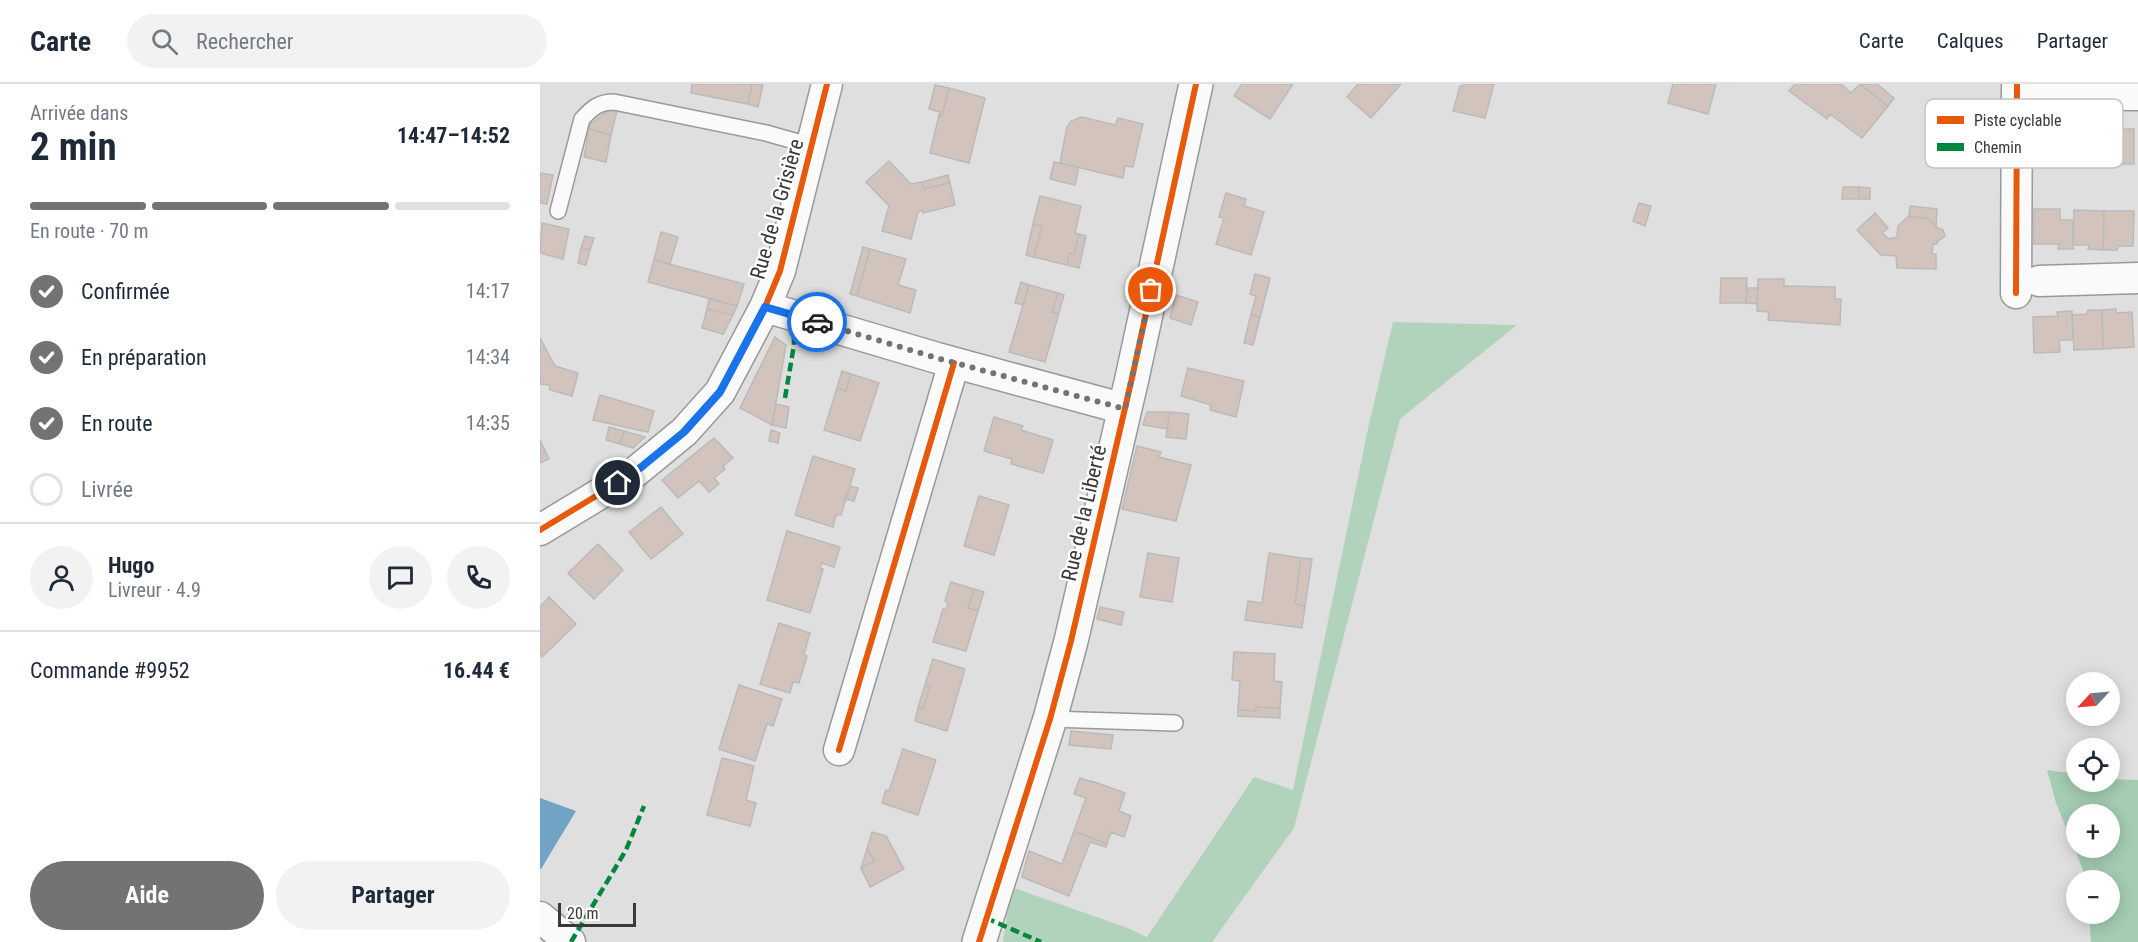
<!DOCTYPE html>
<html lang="fr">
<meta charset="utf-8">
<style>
body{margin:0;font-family:"Roboto Condensed",sans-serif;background:#f2f2f3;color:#1f2937;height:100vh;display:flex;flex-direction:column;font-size:22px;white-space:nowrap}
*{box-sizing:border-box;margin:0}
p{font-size:20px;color:#747a83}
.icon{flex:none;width:33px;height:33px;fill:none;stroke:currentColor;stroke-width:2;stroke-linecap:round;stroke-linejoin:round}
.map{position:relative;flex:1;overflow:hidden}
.drawer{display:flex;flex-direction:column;background:#fff;width:540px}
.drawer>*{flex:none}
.needle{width:39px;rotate:244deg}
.tools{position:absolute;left:1526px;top:588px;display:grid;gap:12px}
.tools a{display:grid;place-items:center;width:54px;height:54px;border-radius:50%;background:#fff;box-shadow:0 3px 15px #0003;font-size:30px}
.scale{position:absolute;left:18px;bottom:15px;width:78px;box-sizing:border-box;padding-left:6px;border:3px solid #39393a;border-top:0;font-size:16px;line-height:21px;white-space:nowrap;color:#39393a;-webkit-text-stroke:4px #fff;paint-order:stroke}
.pin{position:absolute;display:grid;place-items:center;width:51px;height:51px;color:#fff;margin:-26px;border:3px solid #fff;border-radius:50%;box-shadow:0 2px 6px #0007}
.courier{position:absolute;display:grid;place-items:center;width:60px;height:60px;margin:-30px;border:4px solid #1a73e8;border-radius:50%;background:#fff;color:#222;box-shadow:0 2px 8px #0007}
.overview em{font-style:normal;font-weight:700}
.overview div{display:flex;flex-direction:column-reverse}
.overview{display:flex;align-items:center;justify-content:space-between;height:102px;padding:0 30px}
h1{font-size:39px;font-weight:700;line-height:45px}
.bar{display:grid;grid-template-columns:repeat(4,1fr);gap:9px 6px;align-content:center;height:72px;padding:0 30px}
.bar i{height:8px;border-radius:4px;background:#e0e1e3}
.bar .on{background:#737374}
.bar p{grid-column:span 4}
.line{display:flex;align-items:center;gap:15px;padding:0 30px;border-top:2px solid #e0e1e3}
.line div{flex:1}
.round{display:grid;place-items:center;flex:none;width:63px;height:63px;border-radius:32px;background:#f2f2f3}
ol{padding:0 30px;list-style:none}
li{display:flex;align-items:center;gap:18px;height:66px}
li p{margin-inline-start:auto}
li .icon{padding:6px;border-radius:50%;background:#737374;color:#fff;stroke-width:4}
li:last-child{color:#747a83}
li i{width:33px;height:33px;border:3px solid #e0e1e3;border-radius:50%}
.cta{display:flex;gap:12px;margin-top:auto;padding:12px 30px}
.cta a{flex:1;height:69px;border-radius:36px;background:#737374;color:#fff;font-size:24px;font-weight:700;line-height:69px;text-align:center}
.cta a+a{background:#f2f2f3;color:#1f2937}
header{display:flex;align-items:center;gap:36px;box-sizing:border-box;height:84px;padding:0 30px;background:#fff;border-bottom:2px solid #e0e1e3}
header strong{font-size:28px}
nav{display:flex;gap:33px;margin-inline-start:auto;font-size:21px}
.search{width:420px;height:54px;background:#f2f2f3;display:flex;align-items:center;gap:15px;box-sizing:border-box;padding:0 21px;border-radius:33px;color:#747a83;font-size:22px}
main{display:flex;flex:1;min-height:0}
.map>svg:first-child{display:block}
.green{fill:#b1d3bc}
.forest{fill:#a4cdb2;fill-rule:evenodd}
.water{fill:#70a3c4}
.building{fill:#d2c4bc;stroke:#bababa;stroke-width:1.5}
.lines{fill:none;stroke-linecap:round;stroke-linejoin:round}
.service-casing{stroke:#999;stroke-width:18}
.minor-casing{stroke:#999;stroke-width:33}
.tertiary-casing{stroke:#999;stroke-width:36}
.service{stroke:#fafafa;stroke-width:15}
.minor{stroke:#fafafa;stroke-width:30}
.tertiary{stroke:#fafafa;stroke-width:33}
.quiet{stroke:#00873e;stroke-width:4.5;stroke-dasharray:9 4.5;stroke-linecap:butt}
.cycleway-casing{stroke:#fff;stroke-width:10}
.cycleway{stroke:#e8590c;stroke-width:6}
.done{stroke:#737374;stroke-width:6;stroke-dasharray:0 10.8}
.route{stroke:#1a73e8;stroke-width:8}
.labels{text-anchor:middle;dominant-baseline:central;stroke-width:4.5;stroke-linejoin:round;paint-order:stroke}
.street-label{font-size:21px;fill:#39393a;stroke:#fff}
.key{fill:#fff;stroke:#c4c4c4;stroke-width:1.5}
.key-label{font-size:16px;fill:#39393a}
</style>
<header>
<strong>Carte</strong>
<div class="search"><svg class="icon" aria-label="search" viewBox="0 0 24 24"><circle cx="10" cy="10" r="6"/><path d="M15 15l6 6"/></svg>Rechercher</div>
<nav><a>Carte</a><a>Calques</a><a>Partager</a></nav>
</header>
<main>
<section class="drawer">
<div class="overview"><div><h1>2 min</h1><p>Arrivée dans</p></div><em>14:47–14:52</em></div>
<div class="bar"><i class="on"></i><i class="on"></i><i class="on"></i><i></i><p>En route · 70 m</p></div>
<ol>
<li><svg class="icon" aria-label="check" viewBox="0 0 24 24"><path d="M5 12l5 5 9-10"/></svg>Confirmée<p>14:17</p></li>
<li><svg class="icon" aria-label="check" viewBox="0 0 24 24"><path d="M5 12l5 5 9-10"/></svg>En préparation<p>14:34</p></li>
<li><svg class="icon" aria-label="check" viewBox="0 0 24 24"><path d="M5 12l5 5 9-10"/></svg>En route<p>14:35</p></li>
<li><i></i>Livrée</li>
</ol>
<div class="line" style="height:108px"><a class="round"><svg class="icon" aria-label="person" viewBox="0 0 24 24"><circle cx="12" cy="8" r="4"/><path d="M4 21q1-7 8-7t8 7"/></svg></a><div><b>Hugo</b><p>Livreur · 4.9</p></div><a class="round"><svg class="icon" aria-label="chat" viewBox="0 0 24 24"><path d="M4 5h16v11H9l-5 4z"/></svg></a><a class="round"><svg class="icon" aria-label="phone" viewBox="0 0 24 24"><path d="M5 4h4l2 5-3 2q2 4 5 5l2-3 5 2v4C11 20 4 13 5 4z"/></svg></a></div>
<div class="line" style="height:78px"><div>Commande #9952</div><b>16.44 €</b></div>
<div class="cta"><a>Aide</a><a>Partager</a></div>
</section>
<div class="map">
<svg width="1598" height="858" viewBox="0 0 1598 858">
<rect width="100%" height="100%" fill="#dfdfdf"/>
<path class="green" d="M853 238 977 241 860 335 754 744 672 858H463L471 803 588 844 607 853 714 693 753 706 829 340Z"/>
<path class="forest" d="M1507 686 1536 690V698H1569V695L1598 696V858H1551L1549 830H1569V796H1547L1516 719ZM1536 730H1569V764H1536Z"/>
<path class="water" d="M0 714 36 727 1 785H0Z"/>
<path class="building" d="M152 0H212L208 20 151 9Z
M212 0H223L218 23 208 20Z
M702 0H753L730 35 694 12Z
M818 0H861L831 34 807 13Z
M923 0H954L945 34 913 27 920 2H923Z
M1133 0H1176L1168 30 1128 19Z
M1255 0H1301L1311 9 1320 0 1348 22 1322 54 1290 30 1287 35 1249 7Z
M1320 0H1337L1354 14 1348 22Z
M395 1 409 4 402 32 399 31 400 28 389 25Z
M409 4 445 14 429 79 390 69 399 31 402 32Z
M70 25 77 27 71 51 49 45 51 40Z
M542 33 575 41 578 34 603 40 593 83 585 82 583 94 520 79 527 43 531 37Z
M1564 41H1578V45H1594V80H1564Z
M49 45 71 51 66 78 44 73Z
M349 77 371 100 382 98 384 105 410 99 415 121 383 129V126L378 128 371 155 342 147 349 122 326 98Z
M514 78 539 83 535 101 510 95Z
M0 89 13 91 7 120 0 119Z
M408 91 410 99 384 105 382 98Z
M1303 103H1319V115H1302Z
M1319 103 1330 104V115H1319Z
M686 109 706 115 704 122 724 128 711 171 676 160 684 134 679 133Z
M500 112 541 122 535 149 539 150 534 170 529 169 527 181 494 173 502 142 493 140Z
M1099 119 1111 122 1105 142 1093 137Z
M1370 122 1397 125 1396 143 1389 135 1369 132Z
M1494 125H1520V136H1533V165H1518L1519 160H1494Z
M1534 126 1564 127 1563 166 1548 165 1549 161H1533Z
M1564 127H1594L1593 162H1578L1577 166H1563Z
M1335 129 1348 144 1342 149 1349 155 1357 153 1358 142 1369 132 1389 135 1396 143 1403 146 1405 152 1398 157 1397 160H1393L1392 170H1396V185L1357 184 1356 172 1341 171 1317 146Z
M2 139 29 145 23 175 0 169Z
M493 140 502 142 494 173 486 171Z
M121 148 138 153 130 180 114 176Z
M539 150 546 152 539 184 527 181 529 169 534 170Z
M45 152 54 154 50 166 41 164Z
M323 163 330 165 317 212 310 210Z
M41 164 50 166 46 181 38 179Z
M330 165 366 175 358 201 376 206 370 229 317 212Z
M114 176 204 200 197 222 108 198Z
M715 190 730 194 720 234 711 230 716 212 710 210Z
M1181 194H1207L1206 219H1180Z
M1218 195H1244V202L1295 203V215H1301L1300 241 1228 236 1229 228 1217 227Z
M481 198 489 201 483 221 475 219Z
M489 201 518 209 512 228 519 229 505 278 469 268Z
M1207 204H1218L1217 220 1206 219Z
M518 209 524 211 519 229 512 228Z
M636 211 658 218 651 241 630 234Z
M169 215 197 222 193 231 167 225Z
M167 225 193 231 183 250 162 244Z
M1576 225V229L1592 228 1594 263 1563 265 1562 226Z
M1548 226H1562L1563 265 1534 266 1532 231 1547 230Z
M1532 227 1533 256H1519L1520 268 1494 269 1493 233 1518 232 1517 228Z
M711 230 720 234 713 261 704 259Z
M235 253 246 261 232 341 200 324Z
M0 254 15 282 38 289 32 312 10 306 9 301 0 300Z
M648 284 704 297 696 333 670 326 671 321 641 312Z
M302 287 311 290 306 307 297 304Z
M311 290 339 299 320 357 284 346 297 304 306 307Z
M60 311 114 327 108 348 53 336Z
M236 320 249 323 246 344 232 341Z
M607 328H630L627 345 603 341Z
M630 328 649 330 646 355 626 353Z
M454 333 483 342 481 346 513 356 503 389 471 380 472 375 444 367Z
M69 343 84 347 80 360 66 356Z
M231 346 240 349 238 359 229 357Z
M84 347 105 353 93 364 80 360Z
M174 354 193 374 183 382 185 385 174 394 179 400 169 408 159 397 138 414 122 396Z
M0 356 9 375 0 379Z
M597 362 621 368 619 373 651 381 636 437 582 425Z
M273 372 315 385 301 431H296L293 443 255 431Z
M310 402 318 404 314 417 305 415Z
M439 412 469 421 454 471 424 462Z
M121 423 143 450 111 475 89 448Z
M247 447 300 463 294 483 282 479 280 484 283 485 270 529 227 516Z
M58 460 83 486 54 515 28 489Z
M608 469 639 474 632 518 600 513Z
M729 469 761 474 755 520 765 522 762 544 705 536 708 517 722 519Z
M761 474 772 475 765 522 755 520Z
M411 498 434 505 428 524 438 527 426 567 393 558 403 525 406 526 408 519 405 517Z
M434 505 444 508 438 527 428 524Z
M9 513 36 540 2 573 0 571V523Z
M560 523 584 528 581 541 557 535Z
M239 539 270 549 264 570 267 572 259 599 253 598 250 609 220 600Z
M694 568 735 570 734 597 742 598 740 624 716 623V627L698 626 700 597 692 596Z
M393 575 425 585 407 647 375 637 378 624 383 625 390 603 385 601Z
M199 601 242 615 233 642 227 640 215 677 179 665Z
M385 601 390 603 383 625 378 624Z
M716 623 740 624V634L698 632V626L716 627Z
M531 647 573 651 571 665 529 661Z
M363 665 396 676 378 731 342 719 346 706 349 707Z
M182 674 214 682 206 716 216 719 210 742 167 731Z
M540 694 552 698V697L585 709 579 727 591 732 584 753 571 748 567 760 534 747 546 714 534 710Z
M534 747 567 760 566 763 550 758 529 812 482 793 489 767 522 780Z
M332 748 346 752 364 785 330 803 321 784 335 777 327 765Z
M327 765 335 777 321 784Z"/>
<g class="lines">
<g class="service-casing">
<path id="service" d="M18 127 42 35C52 24 59 18 74 18L226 49 272 62
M510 635 635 639"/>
</g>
<g class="minor-casing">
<path id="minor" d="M1500 10 1598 11
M1499 197 1598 194
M1476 209 1477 0
M225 223 397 274 585 325
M0 446 94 389 144 348 180 308 225 223 240 187 287 0
M299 666 414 279
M0 833 30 858"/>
</g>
<g class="tertiary-casing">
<path id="tertiary" d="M439 858 510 635 531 557 592 294 656 0"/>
</g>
<use href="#service" class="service"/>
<use href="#minor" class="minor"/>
<use href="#tertiary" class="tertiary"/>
<path class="quiet" d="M245 314 254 261V231
M446 834 501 858
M31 858 86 766 104 722"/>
<g class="cycleway-casing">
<path id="cycleway" d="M1476 209 1477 0
M0 446 94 389 144 348 180 308 225 223 240 187 287 0
M299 666 414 279
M439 858 510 635 531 557 592 294 656 0"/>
</g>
<use href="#cycleway" class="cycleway"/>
</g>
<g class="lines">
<path class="done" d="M277 238 397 274 585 325 611 206"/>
<path class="route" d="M78 399 94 389 144 348 180 308 225 223 277 238"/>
</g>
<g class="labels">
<g class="street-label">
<text transform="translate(237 125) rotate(-74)">Rue de la Grisière</text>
<text transform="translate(544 429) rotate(-77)">Rue de la Liberté</text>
</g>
</g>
<rect x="1385" y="15" width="198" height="69" rx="9" class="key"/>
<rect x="1397" y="32" width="27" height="8" fill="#e8590c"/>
<rect x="1397" y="59" width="27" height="8" fill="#00873e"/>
<g class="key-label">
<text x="1434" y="42">Piste cyclable</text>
<text x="1434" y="69">Chemin</text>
</g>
</svg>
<div class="tools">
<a><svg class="needle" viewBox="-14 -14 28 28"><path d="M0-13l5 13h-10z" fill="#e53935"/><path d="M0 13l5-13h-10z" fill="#747a83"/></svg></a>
<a><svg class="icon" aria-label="locate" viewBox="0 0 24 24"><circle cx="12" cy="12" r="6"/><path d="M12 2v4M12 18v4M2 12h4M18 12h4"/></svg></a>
<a>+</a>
<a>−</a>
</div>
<div class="scale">20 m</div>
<div class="pin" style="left:611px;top:206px;background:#ea580c"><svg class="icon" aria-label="bag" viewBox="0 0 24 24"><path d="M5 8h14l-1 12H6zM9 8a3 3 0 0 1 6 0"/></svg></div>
<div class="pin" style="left:78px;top:399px;background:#1f2937"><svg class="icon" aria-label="home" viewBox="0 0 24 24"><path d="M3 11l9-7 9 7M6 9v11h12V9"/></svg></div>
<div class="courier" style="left:277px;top:238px"><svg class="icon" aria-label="car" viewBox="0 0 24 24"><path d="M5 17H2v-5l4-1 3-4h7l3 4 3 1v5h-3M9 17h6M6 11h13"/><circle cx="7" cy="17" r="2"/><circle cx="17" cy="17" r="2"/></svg></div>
</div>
</main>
